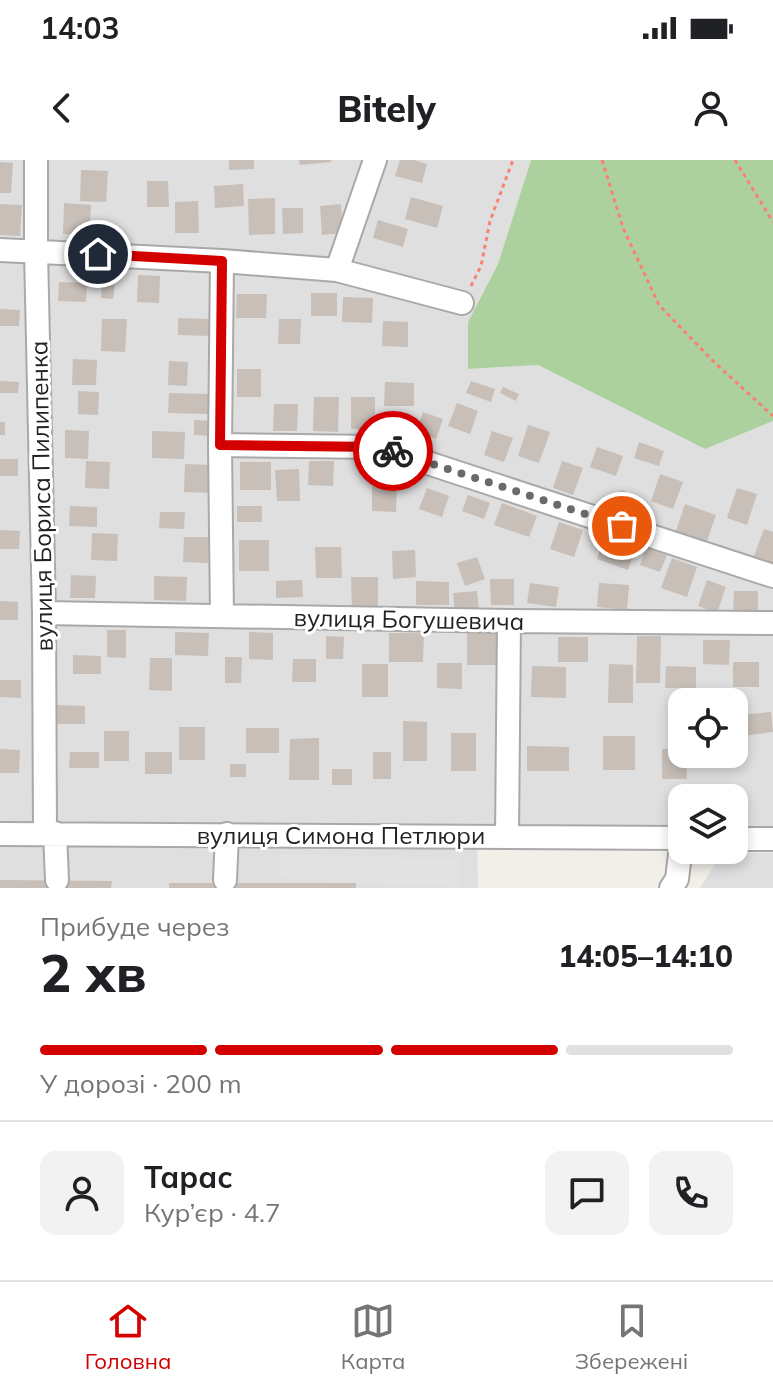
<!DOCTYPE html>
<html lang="uk">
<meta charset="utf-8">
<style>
body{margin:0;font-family:Mulish,sans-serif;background:#f2f2f2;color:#202124;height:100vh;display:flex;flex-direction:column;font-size:30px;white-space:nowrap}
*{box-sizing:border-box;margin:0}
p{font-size:26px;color:#757577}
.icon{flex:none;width:44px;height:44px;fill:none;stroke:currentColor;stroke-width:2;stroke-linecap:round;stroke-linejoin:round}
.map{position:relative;height:728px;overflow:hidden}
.side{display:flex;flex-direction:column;background:#fff;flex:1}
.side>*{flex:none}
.controls{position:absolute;left:668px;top:528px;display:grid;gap:16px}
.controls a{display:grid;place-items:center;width:80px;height:80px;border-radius:16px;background:#fff;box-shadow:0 4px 12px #0003;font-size:40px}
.pin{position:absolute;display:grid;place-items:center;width:68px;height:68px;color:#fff;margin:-34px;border:4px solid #fff;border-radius:50%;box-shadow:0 2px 8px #0007}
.courier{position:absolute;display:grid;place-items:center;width:80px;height:80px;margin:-40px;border:6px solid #d40000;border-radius:50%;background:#fff;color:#222;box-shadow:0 2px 10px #0007}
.overview em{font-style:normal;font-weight:800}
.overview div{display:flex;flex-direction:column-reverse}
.overview{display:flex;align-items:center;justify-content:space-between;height:136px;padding:0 40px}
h1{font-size:52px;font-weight:800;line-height:60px}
.bar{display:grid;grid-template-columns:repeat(4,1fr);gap:12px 8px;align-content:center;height:96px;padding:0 40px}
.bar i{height:10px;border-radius:6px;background:#e0e0e0}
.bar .active{background:#d40000}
.bar p{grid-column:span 4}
.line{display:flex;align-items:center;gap:20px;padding:0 40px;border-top:2px solid #e0e0e0}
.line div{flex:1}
.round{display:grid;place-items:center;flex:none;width:84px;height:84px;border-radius:16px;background:#f2f2f2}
.status{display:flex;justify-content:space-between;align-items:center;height:56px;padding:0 40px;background:#fff;direction:ltr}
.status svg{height:22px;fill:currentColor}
header{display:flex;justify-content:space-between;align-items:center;height:104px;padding:0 40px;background:#fff;font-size:36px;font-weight:800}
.menu{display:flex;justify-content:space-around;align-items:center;height:112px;border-top:2px solid #e0e0e0;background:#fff;font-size:22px;color:#757577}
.menu a{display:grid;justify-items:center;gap:4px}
.menu .active{color:#d40000}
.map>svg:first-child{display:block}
.residential{fill:#e0dfdf;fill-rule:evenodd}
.forest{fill:#add19e}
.parking{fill:#e2e2e2}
.building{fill:#c7bfb8}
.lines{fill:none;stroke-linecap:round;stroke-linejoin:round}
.minor-casing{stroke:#a9a9a9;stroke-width:26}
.path{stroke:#fa8072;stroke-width:3;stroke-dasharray:4 4;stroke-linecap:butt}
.minor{stroke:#fff;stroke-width:22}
.done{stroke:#6b6a68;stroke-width:8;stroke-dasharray:0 14.4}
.route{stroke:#d40000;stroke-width:10}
.labels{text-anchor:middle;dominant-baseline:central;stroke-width:6;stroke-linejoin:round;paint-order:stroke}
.street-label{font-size:24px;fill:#222;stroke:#fff}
</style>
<div class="status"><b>14:03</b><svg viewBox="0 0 49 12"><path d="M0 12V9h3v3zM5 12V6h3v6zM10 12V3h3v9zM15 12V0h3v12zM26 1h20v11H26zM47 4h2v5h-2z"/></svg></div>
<header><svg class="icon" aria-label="back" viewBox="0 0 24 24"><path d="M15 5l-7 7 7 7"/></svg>Bitely<svg class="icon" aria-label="person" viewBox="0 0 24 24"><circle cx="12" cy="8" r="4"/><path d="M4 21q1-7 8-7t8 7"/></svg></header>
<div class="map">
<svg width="773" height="728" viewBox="0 0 773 728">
<rect width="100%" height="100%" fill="#f2efe9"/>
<path class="residential" d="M0 0H531L498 104 468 162V209L538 205 705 289 773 261V679H734V638H682V678L0 674ZM682 542H734V594H682Z
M477 685 478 728H0V686Z
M722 693H773V728H700Z"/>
<path class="forest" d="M531 0H773V261L705 289 538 205 468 209V162L498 104Z"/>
<path class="parking" d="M281 694 460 699 459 727 356 723 280 718Z"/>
<path class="building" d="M229 0H254V9L229 10Z
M299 0H331L332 2 300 5Z
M400 0H414L427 4 422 23 395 16Z
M0 2 13 3 11 33H0Z
M81 10 108 11 106 42 80 41Z
M147 21H168L169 47H147Z
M243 24 244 46 215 48 214 26Z
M411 37 443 46 437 68 405 59Z
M275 38V74L249 75 248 39Z
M198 41 199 73H175V42Z
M64 43 91 45 89 75 63 74Z
M0 44 22 45 20 76 0 75Z
M341 44 343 73 322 75 320 46Z
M282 48H303V73L283 74Z
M378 60 408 69 403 87 373 78Z
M103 112 116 113 113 139 101 138Z
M138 115 160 116 159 143 137 142Z
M59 122 87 123 86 142 58 141Z
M311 133H337V156H311Z
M237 134H267L266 158H236Z
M343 137 373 138 372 163 342 162Z
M0 149 20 150 19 166H0Z
M178 158 211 159V176L178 175Z
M102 159H127L125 192 101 191Z
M279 159H301L300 184H278Z
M383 161 408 162V187L382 186Z
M73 199 97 200 96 225H72Z
M169 201 188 202 187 226 168 225Z
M237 209H261V237H237Z
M0 221 19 222 18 233H0Z
M471 221 495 229 491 242 466 233Z
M385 222 414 223V246H384Z
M503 227 519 234 516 241 500 233Z
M78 231 99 232 98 255 78 254Z
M169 233 209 234 208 254 168 253Z
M314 237H339L338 272 313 271Z
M351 237H375V270L351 269Z
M457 243 478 251 470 274 448 266Z
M274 244H298L297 271H273Z
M423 252 443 259 436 279 416 272Z
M194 260 212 261V276L194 275Z
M0 262H5V275H0Z
M528 265 550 272 539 303 518 296Z
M65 270 89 271 88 299 65 298Z
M152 271 185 272 184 299 152 298Z
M492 271 513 278 504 302 484 295Z
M639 282 664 291 659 306 634 298Z
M597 287 623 296 616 316 590 307Z
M0 299H18V316H0Z
M86 301 110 302 109 329 85 328Z
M309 301H334L333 326 308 325Z
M562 301 583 308 573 335 553 328Z
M240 302H271V330H240Z
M185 304 212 305 211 333 184 332Z
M299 309 300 341H277L275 310Z
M660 314 683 322 673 349 651 341Z
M372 326 397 327 396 352 372 351Z
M427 328 449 336 442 357 419 349Z
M737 328 757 334 747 365 727 358Z
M621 330 642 338 634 362 612 354Z
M468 335 490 343 484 359 462 351Z
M502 343 537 356 529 377 494 365Z
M685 344 716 355 706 384 675 374Z
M70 346 97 347V367L69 366Z
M237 346H262V362H237Z
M160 352H185L184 369 159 368Z
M559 362 583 370 574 397 550 389Z
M764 369 773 372V403L754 396Z
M0 370 20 371 19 389H0Z
M92 373 118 374 117 401 91 400Z
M184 377H209L208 403 183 402Z
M604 378 635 389 628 410 597 399Z
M239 380H269V411H239Z
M315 387H341L342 418H316Z
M646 388 667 395 660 412 640 405Z
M415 390 416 417 393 419 392 391Z
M477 397 485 419 465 426 457 403Z
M672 398 697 407 687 437 661 428Z
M71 415 96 416 95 438H70Z
M154 416 187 417 186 441 154 440Z
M351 417H378V447L352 448Z
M490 419H514V445H491Z
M302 420 303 437 276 438V421Z
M707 420 726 427 717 453 698 446Z
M416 421 449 422V445H416Z
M530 423 559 427 556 447 527 443Z
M599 423 629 425 627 450 597 447Z
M477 431 479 450 455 452 453 433Z
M734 431H758V456L733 455Z
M0 441 18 442V460H0Z
M107 470H126V498L107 497Z
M175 472 209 473 208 496 175 495Z
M249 472 273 473V500L249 499Z
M389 473H424L423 502H389Z
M467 473H501L500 505H467Z
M326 476 344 477 343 499H326Z
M637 476H661L660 523H636Z
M558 477H588V502H558Z
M703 480H730L729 505 703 504Z
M73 495 101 496V514H73Z
M225 497H242L241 523H225Z
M150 498H172V531L149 530Z
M293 499H316V522H292Z
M733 502H759V527H733Z
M437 503H462V529L437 528Z
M362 504H388V537H362Z
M609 504 633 505V543H608Z
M532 506 566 507V538L531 537Z
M666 506 696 507V528H665Z
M0 520H21V538L0 537Z
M706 534H723V542H706Z
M57 545 85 546V564H57Z
M771 552 773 572 742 576 740 555Z
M403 561 427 562V601H403Z
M179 567H205V600H179Z
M246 568H279V593H246Z
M104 571H129V601H104Z
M451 573H476V611H451Z
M603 576H635V610H603Z
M319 578V620H289L290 579Z
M527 586 569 587V611H527Z
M0 589 20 590 19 613H0Z
M662 589H682V594H686L687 619H662Z
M70 592H99V608H69Z
M145 592H172V614H145Z
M373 592H391V619H373Z
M230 604H246V617H230Z
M332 609H352V625H332Z
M0 720 112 721 111 728H0Z
M169 723H356V728H169Z"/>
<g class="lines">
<g class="minor-casing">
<path id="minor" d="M36 0V91L44 453 45 673
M0 90 222 101 337 110 462 143
M222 101 220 285 222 456
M337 110 375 0
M220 285 379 287 773 416
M44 453 509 461 773 463
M55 673 57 720
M0 674 682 678
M507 676 509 461
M734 679H773
M225 720 227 674
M671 728 677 719 682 678"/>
</g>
<path class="path" d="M602 0 623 68 659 145 714 202 773 256
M735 0 773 62
M471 126 481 106 490 61 513 0"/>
<use href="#minor" class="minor"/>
</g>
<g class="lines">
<path class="done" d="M393 291 622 366"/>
<path class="route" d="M98 94 222 101 220 285 379 287 393 291"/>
</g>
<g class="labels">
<g class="street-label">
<text transform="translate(41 336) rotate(-91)">вулиця Бориса Пилипенка</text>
<text transform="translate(409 459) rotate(1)">вулиця Богушевича</text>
<text x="341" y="675">вулиця Симона Петлюри</text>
</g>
</g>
</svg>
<div class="controls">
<a><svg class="icon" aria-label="locate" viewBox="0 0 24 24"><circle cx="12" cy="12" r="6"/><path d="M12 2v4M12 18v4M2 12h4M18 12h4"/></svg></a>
<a><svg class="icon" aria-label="layers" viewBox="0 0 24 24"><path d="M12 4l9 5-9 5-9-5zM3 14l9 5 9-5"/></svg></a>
</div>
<div class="pin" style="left:622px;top:366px;background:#ea580c"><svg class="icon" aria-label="bag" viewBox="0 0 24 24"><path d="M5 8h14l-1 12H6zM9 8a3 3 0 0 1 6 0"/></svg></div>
<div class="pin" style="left:98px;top:94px;background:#1f2937"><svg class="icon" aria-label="home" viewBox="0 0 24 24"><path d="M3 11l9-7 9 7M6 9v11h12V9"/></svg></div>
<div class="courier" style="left:393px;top:291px"><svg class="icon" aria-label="bike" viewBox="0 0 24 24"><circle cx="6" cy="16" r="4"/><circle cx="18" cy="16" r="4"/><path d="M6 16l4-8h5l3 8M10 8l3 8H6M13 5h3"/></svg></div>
</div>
<section class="side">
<div class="overview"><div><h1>2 хв</h1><p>Прибуде через</p></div><em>14:05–14:10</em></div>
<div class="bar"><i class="active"></i><i class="active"></i><i class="active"></i><i></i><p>У дорозі · 200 m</p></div>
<div class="line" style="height:144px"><a class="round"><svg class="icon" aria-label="person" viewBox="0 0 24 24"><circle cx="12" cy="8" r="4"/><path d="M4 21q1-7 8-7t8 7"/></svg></a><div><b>Тарас</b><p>Кур’єр · 4.7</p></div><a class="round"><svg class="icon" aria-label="chat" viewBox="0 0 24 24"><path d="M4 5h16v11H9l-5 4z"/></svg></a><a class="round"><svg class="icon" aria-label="phone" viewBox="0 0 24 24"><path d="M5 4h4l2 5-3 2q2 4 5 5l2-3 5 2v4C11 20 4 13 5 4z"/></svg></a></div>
</section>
<nav class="menu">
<a class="active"><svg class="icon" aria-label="home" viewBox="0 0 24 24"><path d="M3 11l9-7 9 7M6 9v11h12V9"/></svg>Головна</a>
<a><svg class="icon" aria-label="map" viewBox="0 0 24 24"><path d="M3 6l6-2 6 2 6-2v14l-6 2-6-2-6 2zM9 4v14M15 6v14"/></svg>Карта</a>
<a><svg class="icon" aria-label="saved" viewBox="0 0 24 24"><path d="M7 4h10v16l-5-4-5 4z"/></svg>Збережені</a>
</nav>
